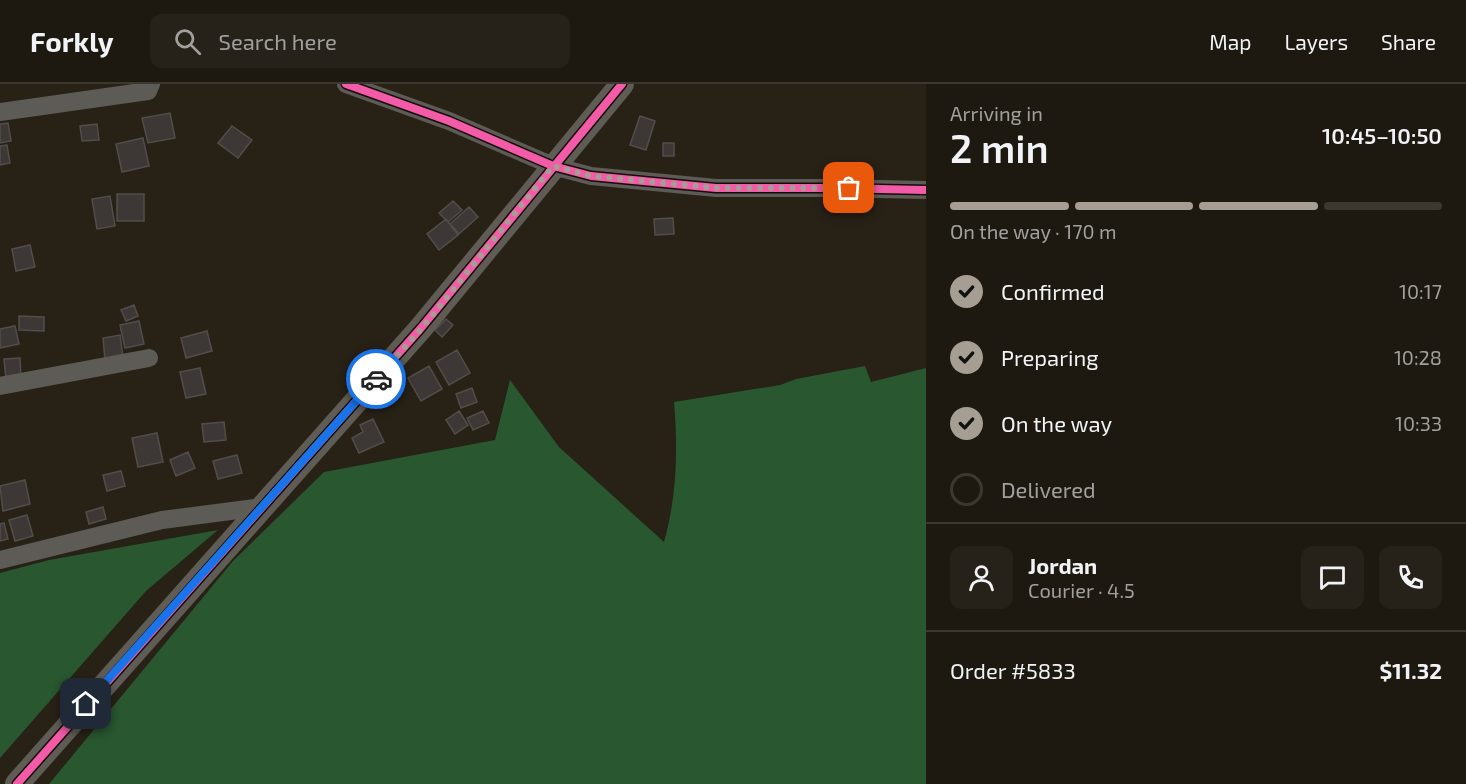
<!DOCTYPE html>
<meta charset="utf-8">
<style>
body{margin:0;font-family:"Exo 2",sans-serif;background:#262219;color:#f1f3f6;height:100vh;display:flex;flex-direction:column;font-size:22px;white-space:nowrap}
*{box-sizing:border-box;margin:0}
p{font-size:20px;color:#a1a09f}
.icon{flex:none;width:33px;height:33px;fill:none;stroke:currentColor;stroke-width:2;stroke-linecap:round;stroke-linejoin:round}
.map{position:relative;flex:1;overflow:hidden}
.drawer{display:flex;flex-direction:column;background:#1e1910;width:540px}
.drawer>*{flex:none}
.pin{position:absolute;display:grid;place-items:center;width:51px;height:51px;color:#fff;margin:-26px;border-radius:12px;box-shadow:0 3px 9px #0006}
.courier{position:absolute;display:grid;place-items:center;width:60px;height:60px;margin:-30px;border:4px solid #1a73e8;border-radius:50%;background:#fff;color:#222;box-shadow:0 2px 8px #0007}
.head em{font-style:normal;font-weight:600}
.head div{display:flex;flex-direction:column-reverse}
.head{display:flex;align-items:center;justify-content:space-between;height:102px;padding:0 24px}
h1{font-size:39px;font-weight:600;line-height:45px}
.bar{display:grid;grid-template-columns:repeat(4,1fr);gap:9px 6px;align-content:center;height:72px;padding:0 24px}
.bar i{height:8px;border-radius:4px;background:#3c3830}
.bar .selected{background:#a69e93}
.bar p{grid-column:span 4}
.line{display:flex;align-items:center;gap:15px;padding:0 24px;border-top:2px solid #3c3830}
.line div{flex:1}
.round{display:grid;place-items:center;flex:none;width:63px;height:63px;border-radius:12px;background:#262219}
ol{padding:0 24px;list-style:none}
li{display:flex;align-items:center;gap:18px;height:66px}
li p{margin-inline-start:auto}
li .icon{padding:6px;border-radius:50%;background:#a69e93;color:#111;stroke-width:4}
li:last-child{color:#a1a09f}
li i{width:33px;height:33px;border:3px solid #3c3830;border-radius:50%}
header{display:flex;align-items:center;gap:36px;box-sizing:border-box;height:84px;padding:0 30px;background:#1e1910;border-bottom:2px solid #3c3830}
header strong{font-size:28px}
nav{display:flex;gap:33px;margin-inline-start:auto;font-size:21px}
.search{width:420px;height:54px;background:#262219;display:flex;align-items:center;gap:15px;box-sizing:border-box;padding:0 21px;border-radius:12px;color:#a1a09f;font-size:22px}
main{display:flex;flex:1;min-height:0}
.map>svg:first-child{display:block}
.forest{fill:#285730}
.building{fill:#3d3836;stroke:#524d4b;stroke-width:1.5}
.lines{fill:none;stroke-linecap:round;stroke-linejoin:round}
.street{stroke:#5d5b56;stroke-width:18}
.secondary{stroke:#5f5c56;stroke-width:24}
.cycleway-casing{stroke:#130d06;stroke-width:11}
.cycleway{stroke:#f35aa7;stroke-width:8}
.done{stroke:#a69e93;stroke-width:6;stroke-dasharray:0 10.8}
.route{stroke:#1a73e8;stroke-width:8}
</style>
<header>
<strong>Forkly</strong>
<div class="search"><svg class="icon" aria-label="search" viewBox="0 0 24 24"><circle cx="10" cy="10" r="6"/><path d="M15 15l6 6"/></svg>Search here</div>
<nav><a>Map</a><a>Layers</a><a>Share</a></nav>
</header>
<main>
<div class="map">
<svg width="926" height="700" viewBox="0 0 926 700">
<rect width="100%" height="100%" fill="#282116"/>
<path class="forest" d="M865 282 871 298 926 284V700H49L233 477 324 388 495 356 510 296 559 363 664 458C677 412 678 366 674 318L780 301 796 295Z
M218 446 146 507 0 674V489L49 476Z"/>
<path class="building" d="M170 29 175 54 148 59 142 34Z
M640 32 655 37 646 66 630 61Z
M8 39 11 57 0 59V40Z
M97 40 99 56 82 57 80 42Z
M232 42 252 56 238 74 218 59Z
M143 54 149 82 122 88 116 60Z
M663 59H674V72H663Z
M7 61 10 79 0 81V62Z
M117 110H144V137H117Z
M110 112 115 142 97 145 92 115Z
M453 117 462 126 448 138 439 129Z
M469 123 478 133 459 150 450 140Z
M673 134 674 150 655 151 654 135Z
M446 135 458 151 439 166 427 150Z
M30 161 35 183 16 187 12 165Z
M134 221 138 232 126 237 121 226Z
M19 232 44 233V247L19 246Z
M446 235 453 241 442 253 435 246Z
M139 237 144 260 125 264 120 241Z
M15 242 19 260 0 264V245Z
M207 247 212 267 186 274 181 254Z
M120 251 123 273 105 276 103 254Z
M457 266 470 289 449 301 436 278Z
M20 274 21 294 6 295 4 275Z
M429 282 442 305 421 317 408 294Z
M200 284 206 310 186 314 180 288Z
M472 304 477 318 461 324 456 310Z
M459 327 468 341 455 350 446 336Z
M483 327 489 339 473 346 467 334Z
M373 335 384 358 359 369 352 354 363 348 360 341Z
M224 338 226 356 204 358 202 340Z
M157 349 163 378 138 383 132 354Z
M188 368 195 384 176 392 170 376Z
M237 371 242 389 218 395 213 377Z
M121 387 125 402 107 407 103 391Z
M25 396 30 420 3 427 0 402Z
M103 423 106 435 89 440 86 428Z
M27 431 33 452 15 457 9 436Z
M4 439 8 455 0 457V440Z"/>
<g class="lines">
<path class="street" d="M346 0 449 37 553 82 591 92 716 104H830L926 106
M0 28 148 7 151 0
M0 302 149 274
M0 476 162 436 262 423"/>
<path class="secondary" d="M17 700 421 244 622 0"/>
<g class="cycleway-casing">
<path id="cycleway" d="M346 0 449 37 553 82 591 92 716 104H830L926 106
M17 700 421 244 622 0"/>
</g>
<use href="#cycleway" class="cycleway"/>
</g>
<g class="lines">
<path class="done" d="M376 295 422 244 553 82 591 92 716 104H849"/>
<path class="route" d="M86 620 376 295"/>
</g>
</svg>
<div class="pin" style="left:849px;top:104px;background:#ea580c"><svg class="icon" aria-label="bag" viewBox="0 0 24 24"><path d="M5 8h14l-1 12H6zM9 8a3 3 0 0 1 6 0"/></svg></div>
<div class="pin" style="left:86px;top:620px;background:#1f2937"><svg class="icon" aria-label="home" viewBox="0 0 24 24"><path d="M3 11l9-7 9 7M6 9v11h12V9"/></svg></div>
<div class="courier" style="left:376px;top:295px"><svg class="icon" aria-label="car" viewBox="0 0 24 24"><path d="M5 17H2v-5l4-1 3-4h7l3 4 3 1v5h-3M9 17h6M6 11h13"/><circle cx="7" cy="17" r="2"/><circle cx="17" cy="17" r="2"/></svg></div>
</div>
<section class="drawer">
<div class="head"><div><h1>2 min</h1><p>Arriving in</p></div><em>10:45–10:50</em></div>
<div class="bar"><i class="selected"></i><i class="selected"></i><i class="selected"></i><i></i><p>On the way · 170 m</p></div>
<ol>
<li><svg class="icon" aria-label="check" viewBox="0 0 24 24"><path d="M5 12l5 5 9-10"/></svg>Confirmed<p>10:17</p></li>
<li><svg class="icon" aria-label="check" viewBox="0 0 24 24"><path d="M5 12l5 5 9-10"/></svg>Preparing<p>10:28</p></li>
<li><svg class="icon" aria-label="check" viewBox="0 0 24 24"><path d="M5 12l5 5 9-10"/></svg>On the way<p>10:33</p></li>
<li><i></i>Delivered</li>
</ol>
<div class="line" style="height:108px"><a class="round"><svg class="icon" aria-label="person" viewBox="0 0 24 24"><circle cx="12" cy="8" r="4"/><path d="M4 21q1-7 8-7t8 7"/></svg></a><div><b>Jordan</b><p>Courier · 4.5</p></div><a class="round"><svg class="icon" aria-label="chat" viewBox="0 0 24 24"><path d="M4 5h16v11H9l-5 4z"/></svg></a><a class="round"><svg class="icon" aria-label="phone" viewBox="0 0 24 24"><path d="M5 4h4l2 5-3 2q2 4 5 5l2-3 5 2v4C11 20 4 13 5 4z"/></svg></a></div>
<div class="line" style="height:78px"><div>Order #5833</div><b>$11.32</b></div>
</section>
</main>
